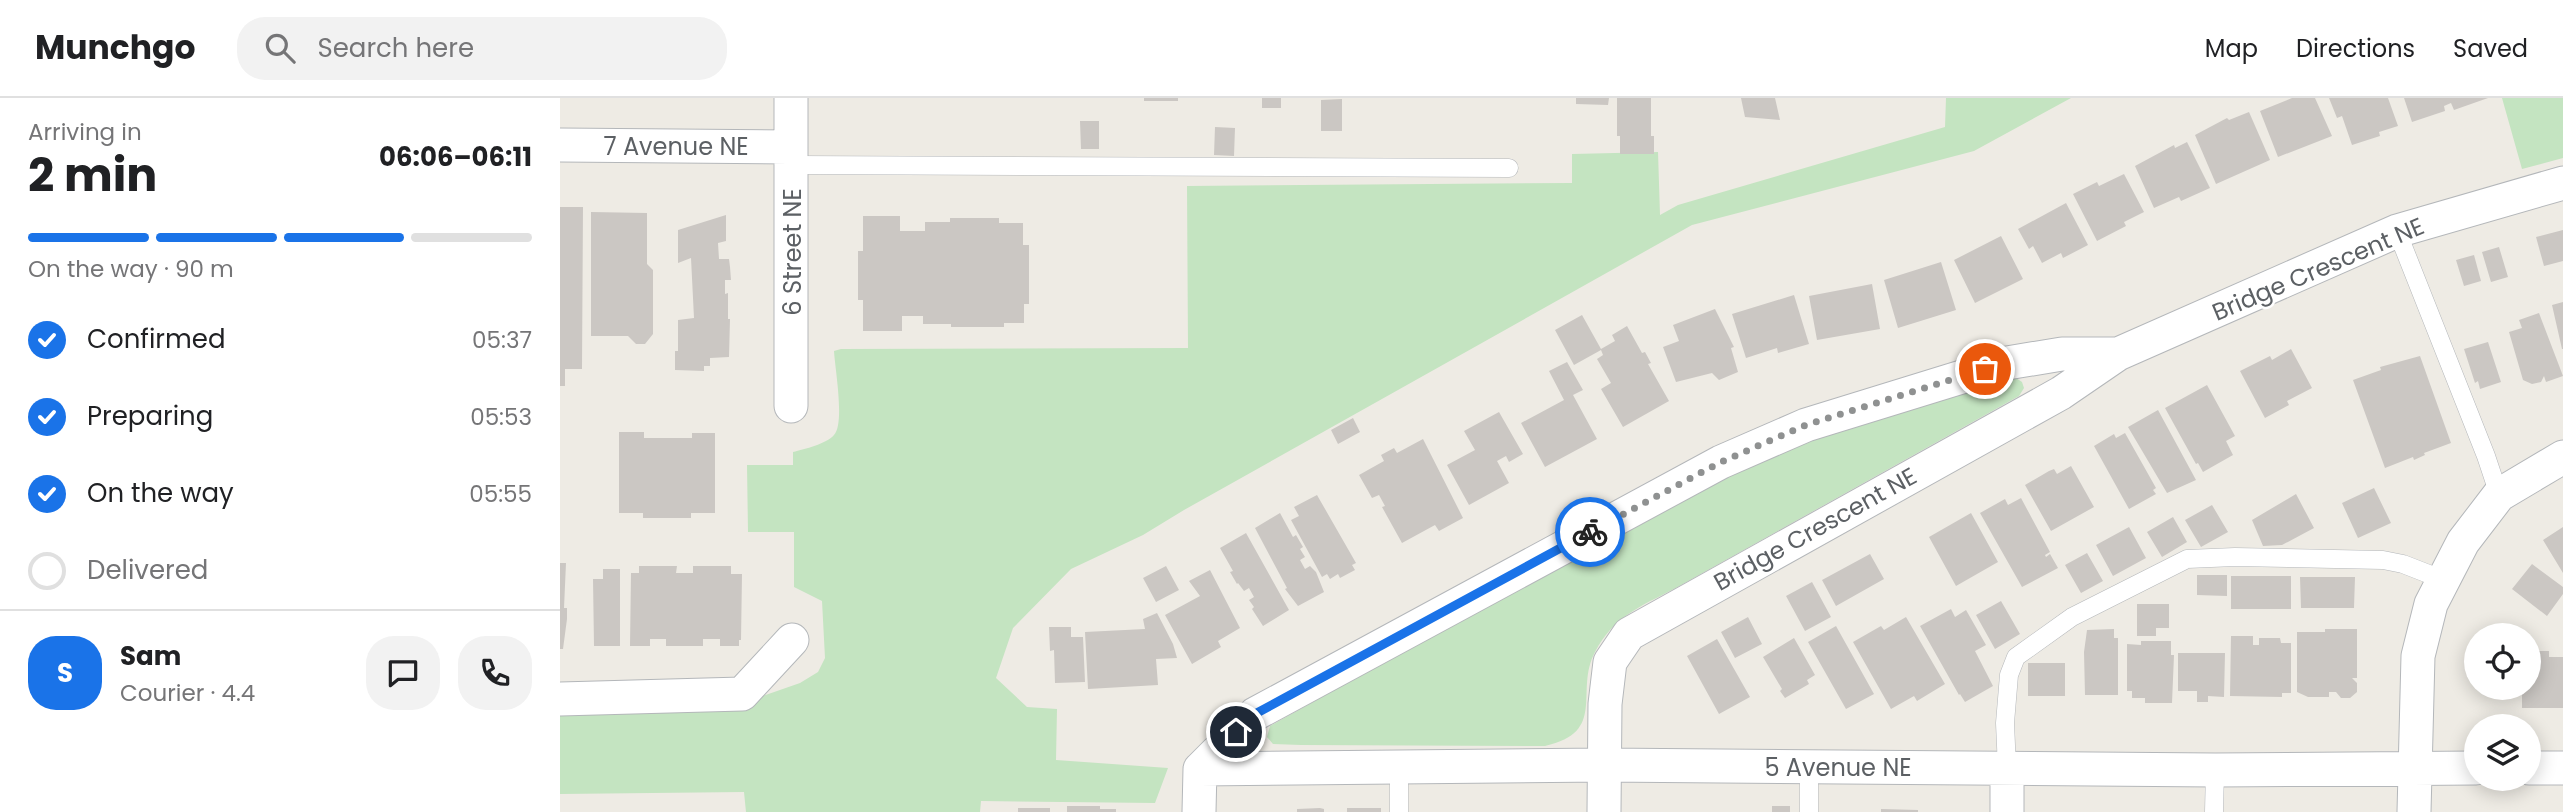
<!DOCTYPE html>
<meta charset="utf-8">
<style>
body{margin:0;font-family:Poppins,sans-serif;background:#f2f2f2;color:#202124;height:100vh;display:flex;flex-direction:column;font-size:26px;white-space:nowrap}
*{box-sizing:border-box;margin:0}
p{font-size:23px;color:#757577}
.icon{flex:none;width:38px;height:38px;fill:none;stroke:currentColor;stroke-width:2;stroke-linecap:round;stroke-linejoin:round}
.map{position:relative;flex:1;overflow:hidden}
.details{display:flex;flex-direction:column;background:#fff;width:560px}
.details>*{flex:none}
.tools{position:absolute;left:1904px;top:525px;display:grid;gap:14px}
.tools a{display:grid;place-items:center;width:77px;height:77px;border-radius:50%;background:#fff;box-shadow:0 4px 18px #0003;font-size:35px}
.pin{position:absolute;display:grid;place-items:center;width:60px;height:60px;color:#fff;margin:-30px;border:4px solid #fff;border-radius:50%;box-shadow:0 2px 7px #0007}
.courier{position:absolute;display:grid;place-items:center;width:70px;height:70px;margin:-35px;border:5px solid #1a73e8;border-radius:50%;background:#fff;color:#222;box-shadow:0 2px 9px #0007}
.head em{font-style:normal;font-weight:700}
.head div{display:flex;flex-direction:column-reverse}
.head{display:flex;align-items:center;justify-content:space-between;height:119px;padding:0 28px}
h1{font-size:46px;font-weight:700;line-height:52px}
.bar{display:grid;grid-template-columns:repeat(4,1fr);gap:10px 7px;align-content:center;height:84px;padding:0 28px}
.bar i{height:9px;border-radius:5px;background:#e0e0e0}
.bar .current{background:#1a73e8}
.bar p{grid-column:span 4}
.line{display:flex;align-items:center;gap:18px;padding:0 28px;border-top:2px solid #e0e0e0}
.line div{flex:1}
.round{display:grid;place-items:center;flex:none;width:74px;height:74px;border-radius:28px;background:#f2f2f2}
ol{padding:0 28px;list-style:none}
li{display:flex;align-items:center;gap:21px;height:77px}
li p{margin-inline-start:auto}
li .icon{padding:7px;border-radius:50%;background:#1a73e8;color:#fff;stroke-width:4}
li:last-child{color:#757577}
li i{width:38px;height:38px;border:4px solid #e0e0e0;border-radius:50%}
header{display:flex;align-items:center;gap:42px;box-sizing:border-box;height:98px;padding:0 35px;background:#fff;border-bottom:2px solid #e0e0e0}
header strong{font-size:33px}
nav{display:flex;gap:38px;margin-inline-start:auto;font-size:24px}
.search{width:490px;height:63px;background:#f2f2f2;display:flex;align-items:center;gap:18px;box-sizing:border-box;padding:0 24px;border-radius:28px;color:#757577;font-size:26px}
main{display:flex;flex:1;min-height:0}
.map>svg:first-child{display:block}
.green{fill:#c4e4c1}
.building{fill:#cbc7c3}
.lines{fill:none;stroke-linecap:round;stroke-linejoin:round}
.lane-casing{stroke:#b4b7ba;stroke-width:19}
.street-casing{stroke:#b4b7ba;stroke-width:35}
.lane{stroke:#fff;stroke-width:18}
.street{stroke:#fff;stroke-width:33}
.done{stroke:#8f9191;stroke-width:7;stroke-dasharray:0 12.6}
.route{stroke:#1a73e8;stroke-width:9}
.labels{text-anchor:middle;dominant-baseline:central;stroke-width:5;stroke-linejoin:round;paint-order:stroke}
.street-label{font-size:24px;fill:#5c6064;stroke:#fff}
</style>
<header>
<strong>Munchgo</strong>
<div class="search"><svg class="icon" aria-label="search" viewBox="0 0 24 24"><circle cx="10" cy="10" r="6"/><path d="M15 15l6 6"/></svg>Search here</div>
<nav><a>Map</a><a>Directions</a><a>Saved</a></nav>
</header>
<main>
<section class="details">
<div class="head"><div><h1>2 min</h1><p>Arriving in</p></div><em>06:06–06:11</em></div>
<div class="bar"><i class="current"></i><i class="current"></i><i class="current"></i><i></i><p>On the way · 90 m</p></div>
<ol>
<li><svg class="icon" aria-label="check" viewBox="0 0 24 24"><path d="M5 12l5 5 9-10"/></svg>Confirmed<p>05:37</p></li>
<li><svg class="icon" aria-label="check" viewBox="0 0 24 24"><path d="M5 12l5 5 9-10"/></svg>Preparing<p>05:53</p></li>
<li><svg class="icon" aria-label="check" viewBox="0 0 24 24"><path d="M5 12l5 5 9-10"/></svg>On the way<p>05:55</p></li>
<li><i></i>Delivered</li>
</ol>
<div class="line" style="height:126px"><b class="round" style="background:#1a73e8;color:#fff">S</b><div><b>Sam</b><p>Courier · 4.4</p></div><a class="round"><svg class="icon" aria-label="chat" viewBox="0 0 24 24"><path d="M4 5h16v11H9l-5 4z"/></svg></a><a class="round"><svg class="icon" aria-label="phone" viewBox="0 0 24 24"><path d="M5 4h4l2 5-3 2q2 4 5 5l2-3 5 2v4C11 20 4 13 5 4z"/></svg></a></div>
</section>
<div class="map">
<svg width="2003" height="714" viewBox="0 0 2003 714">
<rect width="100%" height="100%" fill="#eeebe4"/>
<path class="green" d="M1386 0H1511L1414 53 1132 127 624 412 583 437 511 471 453 530 436 580 467 609 497 611 496 662 608 670 595 705 421 703 420 714H186L184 694 0 696V613L183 605 240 585 258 574 265 560 262 503 234 489V434H188L187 367H233V354C245 351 266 346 274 337 285 325 275 271 274 253L281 251 628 250 627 88 1012 85V56L1098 54 1100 117 1118 107 1385 29Z
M1942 0H2003V60L1962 71Z
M1456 280 1462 284 1464 290 1459 298 1114 491C1081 508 1053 519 1035 554 1014 593 1048 634 985 648L741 647 713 646 707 639 710 628 1082 420 1173 374 1264 337Z"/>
<path class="building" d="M584 0H618V3H584Z
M702 0H721V10H702Z
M1016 0H1049L1048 7 1016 6Z
M1057 0H1091V38H1094V56H1060V38H1057Z
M1181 0H1215L1220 22 1185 19Z
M1732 0H1755L1772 38 1718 59 1700 13Z
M1769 0H1828L1838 28 1819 34 1820 38 1792 47 1782 18 1777 20Z
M1844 0H1928L1894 12 1891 5 1884 8 1885 13 1852 24Z
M782 1V33H761V2Z
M1689 14 1710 62 1656 86 1635 37 1667 20 1669 22Z
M520 23H539V51H521Z
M655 29 675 30 674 58 654 57Z
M1627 44 1650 90 1621 103 1619 99 1594 110 1575 68 1614 47 1615 50Z
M1564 76 1584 114 1564 124 1566 128 1537 143 1513 96 1537 84 1539 88Z
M1506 105 1528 147 1503 160 1501 155 1482 165 1473 148 1469 151 1458 131Z
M0 109H23L22 271H5V288H0Z
M31 114 87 115V166L93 172V236L85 246H76L68 238H31Z
M166 117V143L158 145 159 161H169L170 169 171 182H165V196L168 195V221H170L169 259 150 260V268H144V273L115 272V253H118V222L134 220 131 160 118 165V132Z
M303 118H340V133H365V124H390V120H439V125H463V147H469V206H464V225H444V229H391V226H363V218H342V233H303V202H298V153H303Z
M2003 132V163L1984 168 1976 139Z
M1441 138 1463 181 1415 205 1394 162Z
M1939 149 1948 179 1931 184 1922 154Z
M1914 157 1921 183 1904 188 1896 162Z
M1381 164 1396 212 1338 230 1324 182Z
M1312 186 1320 231 1257 242 1249 198Z
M1234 197 1249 246 1218 255 1217 250 1186 260 1172 216Z
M2003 204V251H2002L1992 207Z
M1155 211 1174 249 1171 250 1178 274 1159 282 1152 275 1116 284 1103 249 1119 243 1113 227Z
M1979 215 2003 278 1986 284 1984 278 1981 284 1972 286 1963 282 1949 234 1962 230 1959 222Z
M1022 217 1041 251 1055 243 1052 237 1067 228 1082 255 1085 254 1091 265 1088 266 1109 303 1063 329 1041 291 1051 285 1037 261 1043 257 1041 252 1014 267 995 232Z
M1928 244 1941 284 1920 291 1918 283 1915 285 1904 251Z
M1731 251 1752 290 1727 303 1729 307 1705 320 1680 273 1710 258 1712 262Z
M1860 258 1891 345 1864 355 1865 357 1854 362 1853 359 1825 370 1793 282 1821 272 1820 269Z
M1007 264 1023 292 1013 297 1037 341 985 369 961 325 1004 302 989 273Z
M1647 287 1675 338 1666 343 1673 357 1643 374 1638 365 1636 366 1605 310Z
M1598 312 1636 382 1607 395 1568 329Z
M939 314 963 356 949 364 946 358 937 363 949 385 909 407 887 367 915 352 904 333Z
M793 320 800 334 778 346 771 332Z
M59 334H84V340H132V335H155V415H131V420H83V415H59Z
M1565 335 1596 390 1593 392 1596 396 1569 411 1534 348 1554 336 1556 340Z
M863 341 903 420 879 433 875 427 842 445 822 409 825 408 819 397 812 400 799 377 824 363 821 357 834 350 837 355Z
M1511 368 1534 409 1491 433 1465 387 1489 373 1494 371 1497 376Z
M1814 390 1831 425 1798 440 1782 405Z
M1736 396 1754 430 1722 447 1703 448 1692 422Z
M757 397 796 465 792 467 795 472 780 480 778 476 770 481 767 476 762 479 731 422 739 418 734 409Z
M1461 400 1490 454 1485 457 1486 459 1490 456 1498 470 1462 489 1420 415 1445 401 1448 407Z
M1652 407 1668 434 1641 449 1625 422Z
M720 415 733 439 736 437 743 449 740 451 745 459 740 462 745 471 750 468 756 474 764 494 738 508 725 491 727 490 695 430Z
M1411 415 1438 464 1396 488 1369 439Z
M1613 419 1627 444 1602 459 1587 434Z
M1569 429 1586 460 1553 478 1536 447Z
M2003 429V475L1983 442Z
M686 435 729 512 703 528 692 511 694 509 689 502 694 499 689 490 684 493 678 485 677 486 670 474 673 473 660 450Z
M1527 455 1543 483 1521 495 1505 467Z
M1310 456 1324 481 1276 508 1262 482Z
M0 465H6L4 510H7V521L3 551H0Z
M1972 466 2003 489V496L1987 518 1952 491Z
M79 468H117L116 475H133V468H171V476H182L181 542H179V548H160V541H143V548H106V541H90V548H70L71 475H79Z
M606 468 619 492 596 504 583 480Z
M43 471H60V548H34L33 481H43Z
M650 472 680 530 658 543 661 549 632 566 605 517 640 498 629 483Z
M1637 477H1667V498L1637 497Z
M1671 478H1731V511H1671Z
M1740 479H1795L1794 510H1741Z
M1252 484 1271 519 1245 533 1226 498Z
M1441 503 1460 536 1435 551 1416 517Z
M1577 506H1609V530H1596V538H1577Z
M1391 511 1395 519 1406 512 1426 547 1415 553 1433 588 1405 604 1400 596 1399 597 1360 528Z
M597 515 613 546 617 560 596 561 598 587 528 591 525 534 585 531 583 521Z
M1188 519 1202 546 1175 560 1161 534Z
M1346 519 1385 586 1357 603 1354 598 1331 611 1293 544 1321 528 1324 532Z
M1276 528 1314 596 1286 611 1248 544Z
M489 529H511V539H523L525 584 495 585 494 552 490 553Z
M1554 531V540H1558V597H1525L1524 554 1527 532Z
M1765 531H1797V580H1792L1797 585V594L1790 600H1781L1776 594H1769V599H1748L1737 594V534H1765Z
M1671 538H1693V547H1699V540H1720L1721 545H1731V595H1722V599L1670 598Z
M1234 540 1255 577 1247 582 1249 586 1225 600 1220 593 1222 591 1203 559Z
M1157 541 1190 599 1159 616 1127 558Z
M1581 543H1611V557H1614L1612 605H1585V600H1572V593H1567V546L1581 547Z
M1969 553H1989V559H2003V610H1962V590H1969Z
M1618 555H1665L1664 599 1648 598V604H1637V593H1618Z
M1468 565H1505V598H1468Z
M1931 590H1954V599H1931Z
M507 708H540V711H556V714H507Z
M1212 708H1230V714H1212Z
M458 710H490V714H458Z
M760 710 764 711V714H737V711Z
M787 710H821V714H787Z
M1321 711 1358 712V714H1321Z"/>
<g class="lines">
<g class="lane-casing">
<path id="lane" d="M233 67 949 70
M1837 133 1926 358 1939 397
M1447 670 1445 625 1449 577 1456 559 1512 519 1627 461 1675 459 1823 462 1843 466 1884 482
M839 714V669
M1249 714V668
M1654 714 1655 672"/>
</g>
<g class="street-casing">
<path id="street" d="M231 0V308
M0 47 231 49
M0 601 182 596 232 542
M1447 670V714
M1969 670H2003
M640 671 1044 667 1655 672 1916 670
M640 671 695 616 1161 364 1246 327 1447 265 1502 256H1558
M639 714 640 671
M1044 714 1045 606 1050 564 1069 536 1501 295 1558 256 1837 133 2003 85
M1854 714 1858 558 1871 506 1903 444 1939 397 2003 359"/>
</g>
<use href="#lane" class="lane"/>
<use href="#street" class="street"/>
</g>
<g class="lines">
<path class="done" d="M1030 434 1161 364 1246 327 1425 271"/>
<path class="route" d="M676 634 695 616 1030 434"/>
</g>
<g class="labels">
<g class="street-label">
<text x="116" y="48">7 Avenue NE</text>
<text transform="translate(232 154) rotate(-90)">6 Street NE</text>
<text transform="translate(1758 171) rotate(-23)">Bridge Crescent NE</text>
<text transform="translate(1255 431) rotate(-29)">Bridge Crescent NE</text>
<text x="1278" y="669">5 Avenue NE</text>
</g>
</g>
</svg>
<div class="tools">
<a><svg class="icon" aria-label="locate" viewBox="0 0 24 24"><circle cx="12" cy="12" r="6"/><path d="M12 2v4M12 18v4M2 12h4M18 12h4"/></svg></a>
<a><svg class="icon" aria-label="layers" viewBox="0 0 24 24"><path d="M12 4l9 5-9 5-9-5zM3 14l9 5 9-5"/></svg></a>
</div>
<div class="pin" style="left:1425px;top:271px;background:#ea580c"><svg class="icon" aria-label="bag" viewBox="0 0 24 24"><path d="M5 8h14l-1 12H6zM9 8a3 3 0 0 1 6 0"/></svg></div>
<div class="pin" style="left:676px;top:634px;background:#1f2937"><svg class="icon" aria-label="home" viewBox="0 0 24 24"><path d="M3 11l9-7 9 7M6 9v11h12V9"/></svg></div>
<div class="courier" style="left:1030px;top:434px"><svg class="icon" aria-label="bike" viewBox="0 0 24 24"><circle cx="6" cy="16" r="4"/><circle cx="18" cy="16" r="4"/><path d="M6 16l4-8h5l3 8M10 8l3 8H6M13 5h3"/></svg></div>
</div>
</main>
